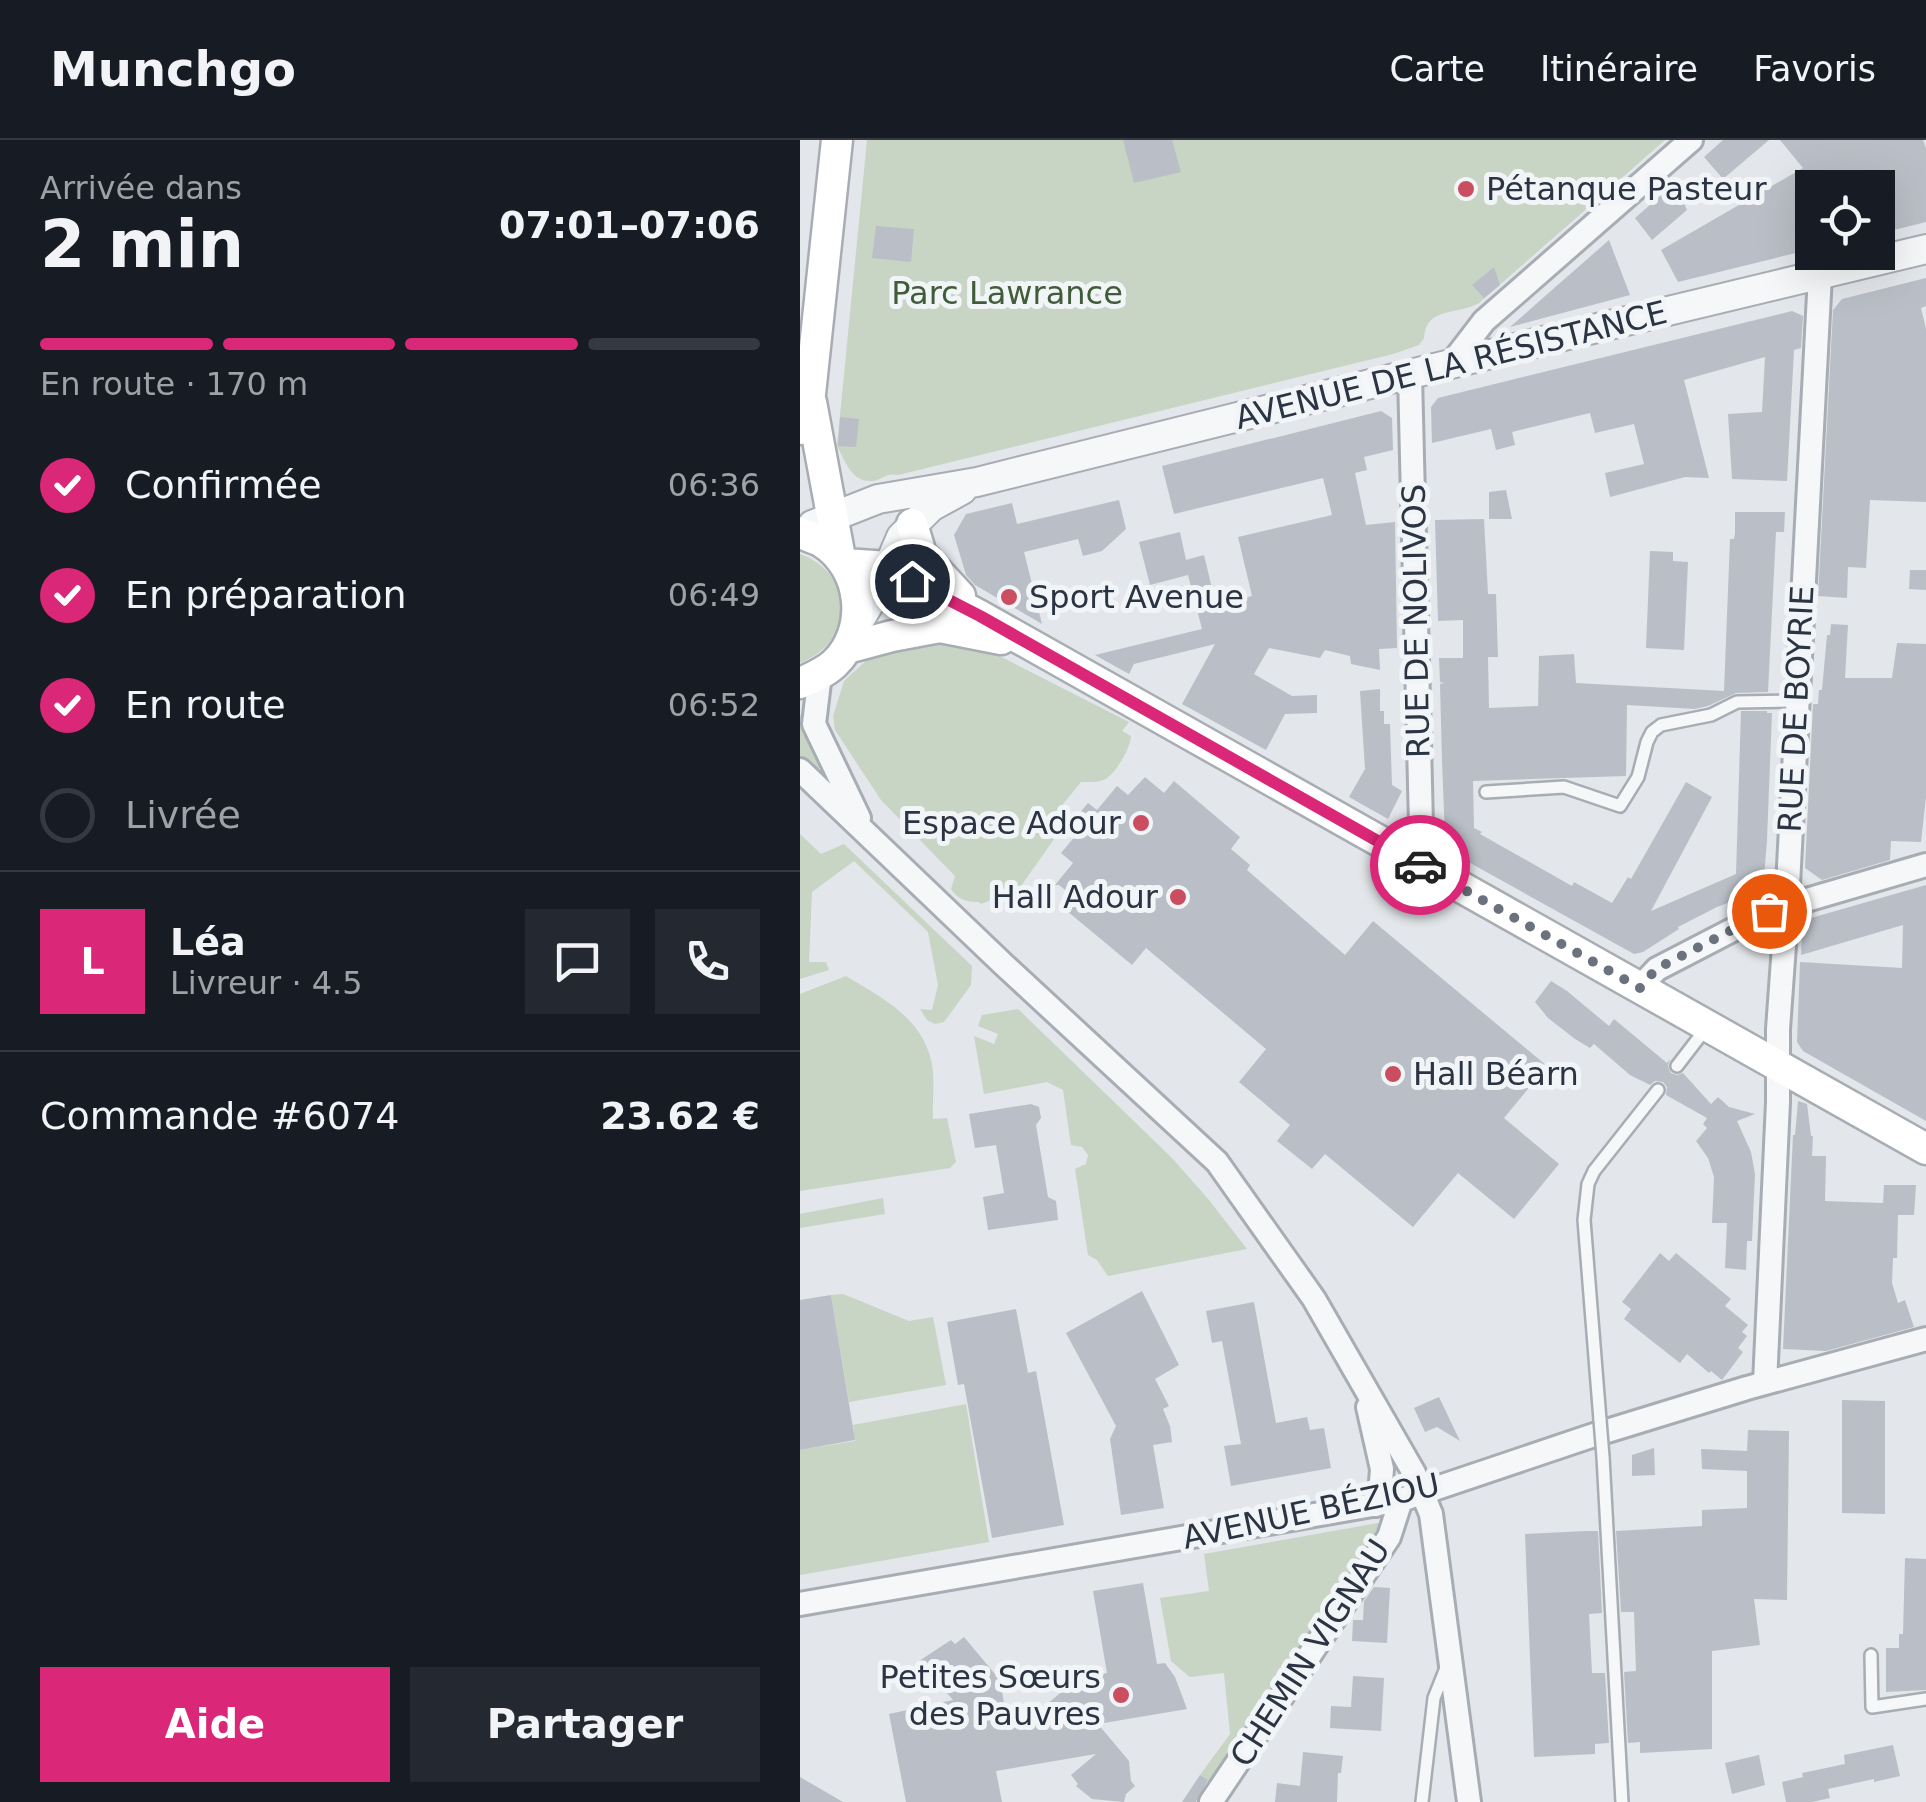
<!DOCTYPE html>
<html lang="fr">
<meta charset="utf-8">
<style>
body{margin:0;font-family:"DejaVu Sans",sans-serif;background:#242831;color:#f1f3f6;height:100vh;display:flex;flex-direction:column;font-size:38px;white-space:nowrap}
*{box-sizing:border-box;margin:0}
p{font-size:32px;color:#9ea1a6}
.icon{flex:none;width:55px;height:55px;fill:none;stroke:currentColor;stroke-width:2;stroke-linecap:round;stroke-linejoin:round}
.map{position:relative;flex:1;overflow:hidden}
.side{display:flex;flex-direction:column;background:#171b24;width:800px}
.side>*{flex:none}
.controls{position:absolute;left:995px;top:30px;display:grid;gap:20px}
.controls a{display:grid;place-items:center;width:100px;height:100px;border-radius:0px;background:#171b24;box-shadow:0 10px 40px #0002;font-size:50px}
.pin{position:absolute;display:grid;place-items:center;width:85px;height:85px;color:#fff;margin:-42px;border:5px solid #fff;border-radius:50%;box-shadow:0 2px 10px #0007}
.courier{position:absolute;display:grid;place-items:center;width:100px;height:100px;margin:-50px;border:8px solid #db2777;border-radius:50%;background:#fff;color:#222;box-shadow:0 2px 12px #0007}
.summary em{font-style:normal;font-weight:700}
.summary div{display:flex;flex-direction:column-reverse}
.summary{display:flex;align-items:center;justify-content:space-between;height:170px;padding:0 40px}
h1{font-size:65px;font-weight:700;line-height:75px}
.bar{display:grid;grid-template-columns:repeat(4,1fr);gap:15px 10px;align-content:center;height:120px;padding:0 40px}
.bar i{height:12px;border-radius:8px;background:#363941}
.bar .active{background:#db2777}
.bar p{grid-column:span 4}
.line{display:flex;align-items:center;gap:25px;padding:0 40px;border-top:2px solid #363941}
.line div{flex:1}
.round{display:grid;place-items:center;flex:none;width:105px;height:105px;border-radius:0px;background:#242831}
ol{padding:0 40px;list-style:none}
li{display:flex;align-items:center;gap:30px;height:110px}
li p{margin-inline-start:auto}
li .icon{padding:10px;border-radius:50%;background:#db2777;color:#fff;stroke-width:4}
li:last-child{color:#9ea1a6}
li i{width:55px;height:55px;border:5px solid #363941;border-radius:50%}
.action{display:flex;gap:20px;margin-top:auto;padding:20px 40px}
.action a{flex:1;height:115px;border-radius:0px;background:#db2777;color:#fff;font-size:40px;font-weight:700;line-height:115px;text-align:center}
.action a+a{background:#242831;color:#f1f3f6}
header{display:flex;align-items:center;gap:60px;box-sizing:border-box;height:140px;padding:0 50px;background:#171b24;border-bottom:2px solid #363941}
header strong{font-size:48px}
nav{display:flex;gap:55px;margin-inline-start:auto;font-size:35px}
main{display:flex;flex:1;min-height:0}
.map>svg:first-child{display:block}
.green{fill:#c8d4c4}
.building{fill:#babfc7}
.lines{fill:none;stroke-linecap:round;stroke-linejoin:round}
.service-casing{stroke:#a8adb4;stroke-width:16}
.minor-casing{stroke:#a8adb4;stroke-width:28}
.tertiary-casing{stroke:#a8adb4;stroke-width:32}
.secondary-casing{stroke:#a8adb4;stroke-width:35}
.service{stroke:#f5f7f9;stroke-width:11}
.minor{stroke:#f5f7f9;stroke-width:22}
.tertiary{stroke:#f5f7f9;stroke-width:28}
.secondary{stroke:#fff;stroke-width:30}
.service-bridge-casing{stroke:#a8adb4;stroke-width:16;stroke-linecap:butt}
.service-bridge{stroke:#f5f7f9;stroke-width:11}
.done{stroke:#6b727d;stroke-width:10;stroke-dasharray:0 18}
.route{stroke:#db2777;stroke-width:12}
.poi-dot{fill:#ca4d60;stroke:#f2f5f8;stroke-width:4}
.labels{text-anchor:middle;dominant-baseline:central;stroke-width:10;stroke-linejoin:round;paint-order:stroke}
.poi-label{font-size:32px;fill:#2b3442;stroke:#f2f5f8;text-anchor:start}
.park-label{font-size:32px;fill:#405d39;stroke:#f2f5f8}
.street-label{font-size:32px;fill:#2b3442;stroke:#f2f5f8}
</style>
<header>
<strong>Munchgo</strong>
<nav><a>Carte</a><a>Itinéraire</a><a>Favoris</a></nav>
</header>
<main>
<section class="side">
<div class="summary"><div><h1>2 min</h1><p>Arrivée dans</p></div><em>07:01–07:06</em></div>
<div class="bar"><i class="active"></i><i class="active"></i><i class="active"></i><i></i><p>En route · 170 m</p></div>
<ol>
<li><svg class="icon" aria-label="check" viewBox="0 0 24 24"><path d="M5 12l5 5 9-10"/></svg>Confirmée<p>06:36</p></li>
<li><svg class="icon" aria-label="check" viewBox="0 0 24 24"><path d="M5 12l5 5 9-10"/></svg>En préparation<p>06:49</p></li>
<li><svg class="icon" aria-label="check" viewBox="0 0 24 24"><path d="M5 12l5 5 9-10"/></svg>En route<p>06:52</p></li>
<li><i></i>Livrée</li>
</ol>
<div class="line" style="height:180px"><b class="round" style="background:#db2777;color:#fff">L</b><div><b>Léa</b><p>Livreur · 4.5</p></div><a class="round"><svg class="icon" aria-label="chat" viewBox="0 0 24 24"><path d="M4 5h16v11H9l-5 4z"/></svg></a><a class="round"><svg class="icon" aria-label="phone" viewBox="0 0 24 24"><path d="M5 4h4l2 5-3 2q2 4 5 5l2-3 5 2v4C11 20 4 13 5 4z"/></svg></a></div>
<div class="line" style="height:130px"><div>Commande #6074</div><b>23.62 €</b></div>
<div class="action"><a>Aide</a><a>Partager</a></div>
</section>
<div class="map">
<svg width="1126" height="1662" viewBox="0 0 1126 1662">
<rect width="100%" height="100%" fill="#e3e6ea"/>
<path class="green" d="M67 0H865L679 163C659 175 626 166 624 198L619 205 593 214 98 335C84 333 85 339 73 341 51 343 45 320 37 306Z
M0 414C56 434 55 502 0 523Z
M109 452 151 471 92 484Z
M127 503 176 504 329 582 322 591 331 596C330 609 317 631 306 639 298 643 289 642 281 642L259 669 265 675 264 685 216 753 210 756 199 743 191 753V760L181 764 179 762C167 762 158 760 151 749L155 736 81 660 35 590 33 576 44 541 69 518Z
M0 575 2 576 7 598 21 627 16 631 0 616Z
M0 694 21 714 44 704 172 826 171 845 144 882 135 884 127 880 120 869 132 870 138 845 128 792 54 721 12 752 9 822H26L29 830 0 839Z
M46 836C79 856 118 875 130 916 136 934 132 959 133 979L147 978 156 1022 150 1028 0 1051V854Z
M218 869 371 1017 409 1060 447 1109 308 1136 297 1120 288 1115 275 1029 286 1024 288 1015 282 1007 271 1005 263 950 247 942 184 954 174 896 194 904 198 894 178 886 182 875Z
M83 1058 85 1074 0 1088V1074Z
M43 1154 109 1181 133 1177 146 1245 49 1262 31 1155Z
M166 1264 189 1402 0 1435V1310L55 1301 53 1285Z
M578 1383 581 1390 415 1645 400 1635 430 1594 424 1533 390 1537 371 1521 360 1458 409 1451 404 1414Z"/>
<path class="building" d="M323 0H372L381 32 334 43Z
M923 0H969L923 39 904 17Z
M980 0H1123L1126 8V82L1078 94V48H1012V109L878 142 861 110 1003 28Z
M875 43 887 70 852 100 835 78Z
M76 86 114 89 111 122 72 118Z
M809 100 830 155 710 187 744 157Z
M694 127 700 145 684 158 672 145Z
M1126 138V166L1121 168 1126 189V362L1070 360 1066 428 1048 427 1047 458 1018 456 1033 170 1042 159Z
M992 171 1003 176 1001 208 994 210 987 341 932 339 928 274 962 272 965 217 884 240 909 338 885 337 810 357 805 333 844 324 834 284 795 293 790 273 712 292 715 305 696 310 691 289 632 303 631 267 638 258Z
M581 271 592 278 593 310 564 317 567 330 555 333 566 385 595 382 597 508 579 509 580 530 551 524 550 516 525 510 520 518 469 508 454 534 492 556 517 555V573L485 574 466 610 382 564 415 504 334 524 329 534 295 515 402 489 388 435 350 445 339 402 380 392 386 420 404 415 416 465 452 456 438 397 532 375 523 338 374 374 362 326Z
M40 277 59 279 56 307 38 306Z
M706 350 712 379H689V352Z
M319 360 326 389 302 411 283 416 278 399 224 412 242 484 175 445 166 435 154 395 166 374 212 363 217 384Z
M935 372H985L984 392H976L968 552 936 553 908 566 895 569 827 565 826 636 673 641 674 688 682 692 680 694 772 746 774 742 812 763 828 737 831 739 886 642 912 657 851 771 936 734 941 571H967V573H972L967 700 964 738 961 746 952 754 917 767 878 787 879 789 843 812 834 814 654 714 648 707 645 698 642 620 640 544 644 543 640 542 639 518H663V480L638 481 635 380 684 379 688 454H696L698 517H688L689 568 738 566 739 516 774 514 776 543 924 551 930 399H934L935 393Z
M850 411 873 412V421L888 422 884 510 846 508Z
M1110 430H1126V450L1109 449Z
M1031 484 1048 485 1045 538H1092L1097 503 1126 504V657L1121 702 1091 701 1090 720 1022 740 1005 728 1013 564H1018L1019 550H1022L1027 495H1030Z
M580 549V571H584V584H590L592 645 602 651 588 679 549 657 565 629 560 551Z
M345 637 364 653 374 641 440 697 431 709 450 725 447 730 545 815 573 781 747 926 704 978 759 1024 714 1079 658 1033 613 1087 525 1014 512 1029 477 1001 490 985 439 942 466 909 346 808 332 825 267 771 276 759 259 745H255L273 723 261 713 282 688 273 681 288 663 297 670 317 646 328 655Z
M1126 745V981L1003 911 997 902 1000 822 1102 828 1103 785 1001 815 1002 792 1011 778Z
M751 841 767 851 809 886 814 879 867 923 870 919 868 926 871 933 877 935 883 933 911 964 918 957 929 967 955 974 937 981 951 1012 955 1034 952 1101H947L946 1130 925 1128 927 1083H912L914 1037 908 1018 896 1001 907 988 903 984 907 978 866 955 867 947 863 942 855 941 850 945 830 935 794 904 790 908 775 899 748 878 735 862Z
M998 961 1007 964 1011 996H1013L1012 1016H1026L1025 1061 1083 1063 1084 1045H1116L1114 1075H1098L1097 1118H1093L1092 1143 1098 1163 1105 1160 1114 1187 1026 1211 983 1209 993 995H995Z
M231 964 239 967 241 978 236 985 248 1057 256 1061 258 1080 188 1090 183 1057 204 1053 196 1005 175 1008 169 974Z
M860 1113 869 1121 876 1113 931 1159 925 1166 948 1185 942 1192 947 1196 938 1208 943 1212 922 1240 911 1231 909 1233 887 1214 880 1223 824 1179 831 1169 822 1162Z
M342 1151 379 1225 355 1239 369 1266 363 1269 370 1286 372 1302 353 1305 364 1368 321 1375 310 1299 316 1286 266 1193Z
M31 1155 55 1300 0 1310V1160Z
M454 1162 476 1283 507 1277 510 1290 524 1288 531 1328 431 1346 424 1306 441 1304 422 1201 412 1203 406 1171Z
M216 1169 228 1233 236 1231 264 1385 192 1398 164 1244 158 1245 147 1182Z
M639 1257 660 1301 637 1287 625 1292 614 1268Z
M1042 1260 1085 1261V1374L1042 1373Z
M948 1290 989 1291 987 1460 954 1459 960 1505 912 1511V1609L840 1613V1602L828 1603 824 1532 836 1531 834 1472H821L816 1391 902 1386V1370L947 1368V1331L902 1329 901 1309 947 1311Z
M854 1308 855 1335 832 1336V1315Z
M786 1391H798L802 1473 789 1474 792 1533H805L809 1603 795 1604V1614L734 1617 725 1394Z
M1105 1418 1126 1419V1550L1086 1552V1508H1099V1494H1103Z
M343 1443 357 1524 365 1523 375 1537 387 1569 298 1584 329 1621 331 1641 335 1646 326 1654 324 1662 292 1659 276 1646 278 1644 271 1635 296 1614 196 1631 202 1662H106L89 1574 153 1560 119 1521 151 1500 155 1504 164 1497 200 1540 207 1580 234 1575 278 1538 307 1533 293 1451Z
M574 1447 590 1448 587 1503 552 1501 553 1480H563L564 1461Z
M553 1536 584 1538 581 1591 530 1588 531 1566 551 1567Z
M1093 1605 1100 1636 1074 1642V1639L1028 1649 1030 1658 1012 1662H986L982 1642 1003 1637 1002 1633 1045 1624 1044 1615Z
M503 1612 543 1616 541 1633H538L537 1662H475L477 1643 500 1646Z
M959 1615 965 1645 932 1654 925 1623Z
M400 1635 408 1640 396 1662H382Z
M0 1637 43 1662H0Z"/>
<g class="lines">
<g class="service-casing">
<path id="service" d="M686 652 764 647 820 666 838 637 847 602 852 592 861 585 911 575 937 562 997 561
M877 926 907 887
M800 1280 784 1080 788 1044 794 1031 858 950
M803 1317 822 1662
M1071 1515 1072 1567 1126 1559
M622 1662 634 1558 646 1528"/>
</g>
<g class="minor-casing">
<path id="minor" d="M651 224 684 181 891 0
M610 235 622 726
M20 534 14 584 59 678
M0 630 203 824 417 1022 514 1159 614 1333 631 1374 669 1662
M839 848 857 829 969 771 1126 725
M965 1243 978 962V889L987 764 1020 135
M568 1267 582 1329 581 1342 576 1365
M0 1464 601 1360 794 1295 947 1248 1126 1199
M411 1662 589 1397 601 1360"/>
</g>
<g class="tertiary-casing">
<path id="tertiary" d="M12 385 78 359 177 342 739 202 1126 109
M56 486 80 446 101 397 131 367 162 350"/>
</g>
<g class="secondary-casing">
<path id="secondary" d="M11 262 40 418
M0 289 10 254 37 0
M112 384 121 414 160 456
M0 393C7 396 15 398 22 402 63 428 70 490 34 524 24 533 12 538 0 543
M45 424 88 427 180 476 1126 1009
M47 508 92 496 140 487 201 499"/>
</g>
<use href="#service" class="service"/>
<use href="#minor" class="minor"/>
<use href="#tertiary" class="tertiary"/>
<use href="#secondary" class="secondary"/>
<g class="service-bridge-casing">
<path id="service-bridge" d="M800 1280 803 1317"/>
</g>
<use href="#service-bridge" class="service-bridge"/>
</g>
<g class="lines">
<path class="done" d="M620 725 840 848 856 829 969 771"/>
<path class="route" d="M112 441 180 476 620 725"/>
</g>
<g class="poi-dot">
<circle cx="666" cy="49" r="10"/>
<circle cx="209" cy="457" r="10"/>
<circle cx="341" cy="683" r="10"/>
<circle cx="378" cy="757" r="10"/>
<circle cx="593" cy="934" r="10"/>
<circle cx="321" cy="1555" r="10"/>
</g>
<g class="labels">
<g class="poi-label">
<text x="686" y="49">Pétanque Pasteur</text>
<text x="229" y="457">Sport Avenue</text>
<text x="321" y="683" text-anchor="end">Espace Adour</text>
<text x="358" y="757" text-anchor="end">Hall Adour</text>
<text x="613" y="934">Hall Béarn</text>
<text x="301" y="1537" text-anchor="end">Petites Sœurs<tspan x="301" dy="37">des Pauvres</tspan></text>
</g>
<g class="park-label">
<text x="207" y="153">Parc Lawrance</text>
</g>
<g class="street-label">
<text transform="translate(651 225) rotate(-14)">AVENUE DE LA RÉSISTANCE</text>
<text transform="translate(616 481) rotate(-91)">RUE DE NOLIVOS</text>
<text transform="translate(996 569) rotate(-87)">RUE DE BOYRIE</text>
<text transform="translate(511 1371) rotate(-12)">AVENUE BÉZIOU</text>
<text transform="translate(510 1513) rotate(-57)">CHEMIN VIGNAU</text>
</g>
</g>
</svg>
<div class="controls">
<a><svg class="icon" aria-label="locate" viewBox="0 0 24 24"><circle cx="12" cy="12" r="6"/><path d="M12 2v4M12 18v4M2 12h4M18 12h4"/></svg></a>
</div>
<div class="pin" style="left:969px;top:771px;background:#ea580c"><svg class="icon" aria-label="bag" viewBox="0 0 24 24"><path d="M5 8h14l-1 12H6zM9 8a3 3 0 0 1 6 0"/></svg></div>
<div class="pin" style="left:112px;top:441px;background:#1f2937"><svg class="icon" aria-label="home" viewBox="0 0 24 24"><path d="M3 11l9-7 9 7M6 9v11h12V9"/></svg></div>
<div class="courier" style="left:620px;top:725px"><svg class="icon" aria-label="car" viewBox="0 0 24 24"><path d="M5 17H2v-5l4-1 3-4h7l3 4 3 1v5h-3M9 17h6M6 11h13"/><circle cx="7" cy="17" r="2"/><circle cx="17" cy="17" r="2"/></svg></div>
</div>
</main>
